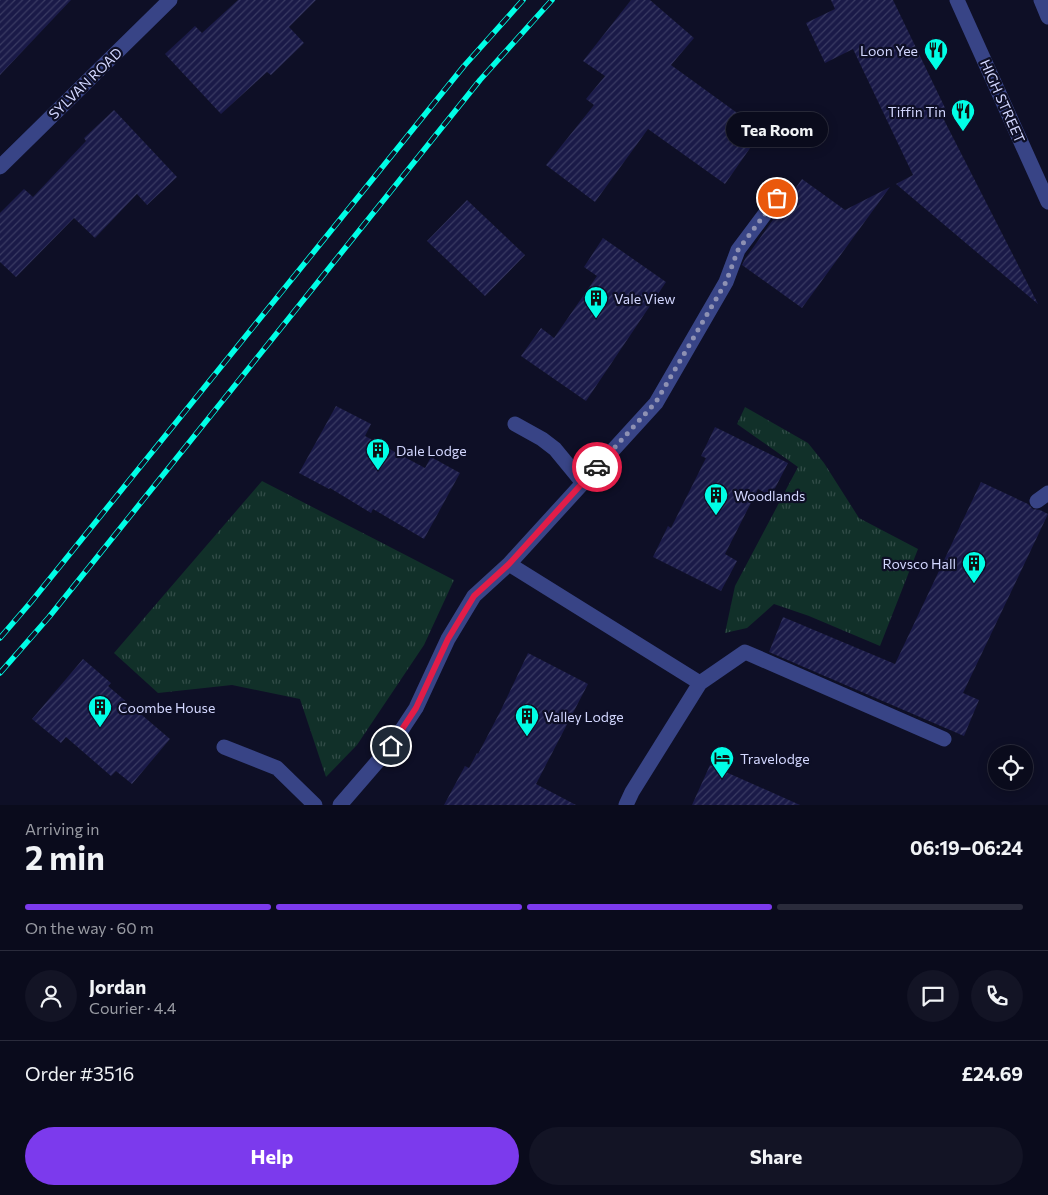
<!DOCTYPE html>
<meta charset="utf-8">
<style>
body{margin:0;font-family:Commissioner,sans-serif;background:#131425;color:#f1f3f6;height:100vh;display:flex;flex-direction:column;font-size:19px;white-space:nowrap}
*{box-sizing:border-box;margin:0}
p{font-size:16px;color:#999ba3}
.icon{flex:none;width:28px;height:28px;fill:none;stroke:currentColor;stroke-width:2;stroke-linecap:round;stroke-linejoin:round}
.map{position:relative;height:805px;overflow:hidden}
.side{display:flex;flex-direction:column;background:#0a0b1c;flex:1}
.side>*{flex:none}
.tools{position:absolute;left:988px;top:745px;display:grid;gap:10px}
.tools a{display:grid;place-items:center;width:45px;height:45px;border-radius:50%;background:#0a0b1c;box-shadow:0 2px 12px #0003,0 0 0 1px #2a2b3b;font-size:25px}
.pin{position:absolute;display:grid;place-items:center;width:42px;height:42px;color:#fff;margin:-21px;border:2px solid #fff;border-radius:50%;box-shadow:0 1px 5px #0007}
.courier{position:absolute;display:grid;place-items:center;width:50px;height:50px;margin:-25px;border:4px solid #e11d48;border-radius:50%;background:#fff;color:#222;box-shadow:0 1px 6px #0007}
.bubble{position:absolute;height:35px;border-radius:18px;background:#0a0b1c;box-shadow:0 2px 12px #0003,0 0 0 1px #2a2b3b;font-size:16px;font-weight:700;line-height:35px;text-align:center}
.summary em{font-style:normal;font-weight:700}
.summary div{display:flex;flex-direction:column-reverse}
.summary{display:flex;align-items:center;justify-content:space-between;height:85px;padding:0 25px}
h1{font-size:32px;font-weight:700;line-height:38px}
.bar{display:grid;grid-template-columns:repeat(4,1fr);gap:8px 5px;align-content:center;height:60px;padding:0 25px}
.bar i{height:6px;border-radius:4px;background:#2a2b3b}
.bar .active{background:#7c3aed}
.bar p{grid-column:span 4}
.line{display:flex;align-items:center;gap:12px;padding:0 25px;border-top:1px solid #2a2b3b}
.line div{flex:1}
.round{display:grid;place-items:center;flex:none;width:52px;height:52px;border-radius:26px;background:#131425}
.button{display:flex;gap:10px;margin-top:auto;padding:10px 25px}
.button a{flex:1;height:58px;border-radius:30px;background:#7c3aed;color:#fff;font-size:20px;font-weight:700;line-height:58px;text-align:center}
.button a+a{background:#131425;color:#f1f3f6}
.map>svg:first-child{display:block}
.grass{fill:url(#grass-tufts)}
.building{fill:url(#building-hatch)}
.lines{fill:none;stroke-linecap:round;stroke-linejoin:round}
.minor{stroke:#384486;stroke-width:15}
.rail-casing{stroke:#00fee6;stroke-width:5.5}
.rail{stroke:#0e0f26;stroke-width:4;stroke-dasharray:11;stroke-linecap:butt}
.done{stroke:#8e91b3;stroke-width:5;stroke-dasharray:0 9}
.route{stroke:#e11d48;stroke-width:6}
.labels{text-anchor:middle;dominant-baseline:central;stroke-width:4.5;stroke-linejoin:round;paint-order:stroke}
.poi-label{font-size:14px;fill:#d3d7ff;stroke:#0e0f26;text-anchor:start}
.street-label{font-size:14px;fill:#d3d7ff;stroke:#0e0f26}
</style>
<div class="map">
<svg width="1048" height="805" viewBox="0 0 1048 805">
<defs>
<pattern id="grass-tufts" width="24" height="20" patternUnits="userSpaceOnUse" patternTransform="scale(1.25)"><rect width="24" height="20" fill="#113029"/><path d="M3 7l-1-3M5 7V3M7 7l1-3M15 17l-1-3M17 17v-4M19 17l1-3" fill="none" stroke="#334d49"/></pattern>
<pattern id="building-hatch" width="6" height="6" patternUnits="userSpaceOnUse" patternTransform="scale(1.25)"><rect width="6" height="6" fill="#1a1a48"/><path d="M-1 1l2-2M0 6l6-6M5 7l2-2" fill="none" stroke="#3a3b63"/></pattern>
</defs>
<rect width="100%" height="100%" fill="#0e0f26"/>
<path class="grass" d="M745 407 808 443 824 463 859 518 918 549 880 646 809 616 774 604 747 628 725 633 735 586 798 467 737 424Z
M262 481 454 580 424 645 357 745 326 777 300 699 232 685 158 693 114 653Z"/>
<path class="building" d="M0 0H71L0 75Z
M238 0H316L289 27 304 43 271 75 267 72 221 114 165 54 195 26 202 33Z
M631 0H650L694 38 671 65 762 131 725 184 648 129 595 202 546 165 594 105 586 99 605 76 583 61Z
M831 0H893L947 112 941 114 1038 304 896 184 913 175 853 49 825 63 806 23 835 9Z
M114 110 177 177 147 205 137 194 95 238 74 218 16 277 0 262V213L24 189 33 197 86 141 84 138Z
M802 179 845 210 890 187 802 308 742 265 745 259Z
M467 200 525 255 485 296 427 241Z
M603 238 666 282 586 401 521 356 541 328 554 338 597 276 584 267Z
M336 406 371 424 365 436 425 468 431 457 460 473 424 539 373 509 371 513 330 488 329 489 299 473Z
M715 427 788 463 771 496 758 489 725 554 737 561 721 591 653 557 668 526 671 528 706 458 701 456Z
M981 482 1028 504 1033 509 1040 510 1048 514 963 693 979 700 964 736 769 652 783 617 895 664Z
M528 653 588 684 536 784 576 805H444L465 766 469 768 477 753 478 754 500 712Z
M83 659 111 683 108 686 170 739 132 784 116 771 111 776 66 737 61 743 32 719Z
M710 765 800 805H692Z"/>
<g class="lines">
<path class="minor" d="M957 0 1048 202
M1041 0 1048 17
M0 167 170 0
M515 424 542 439 555 449 583 483
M1037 501 1048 493
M509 564 700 683 632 792 626 805
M700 683 745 652 944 739
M224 747 277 768 315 805
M340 805 391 746 416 708 448 639 474 596 509 564 656 403 726 282 738 250 777 198"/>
<g class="rail-casing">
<path id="rail" d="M0 638 31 602 464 66 523 0
M0 673 49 617 480 80 552 0"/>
</g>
<use href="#rail" class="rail"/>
</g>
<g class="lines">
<path class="done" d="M597 467 656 402 726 282 738 250 777 198"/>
<path class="route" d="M391 746 416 708 448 639 474 596 509 564 597 467"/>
</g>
<defs>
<g id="restaurant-pin" transform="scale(1.25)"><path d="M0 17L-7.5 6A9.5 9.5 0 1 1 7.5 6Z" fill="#00fee6" stroke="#0e0f26"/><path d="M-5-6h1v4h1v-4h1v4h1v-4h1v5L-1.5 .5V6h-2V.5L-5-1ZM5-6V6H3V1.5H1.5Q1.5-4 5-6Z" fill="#111"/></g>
<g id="building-pin" transform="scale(1.25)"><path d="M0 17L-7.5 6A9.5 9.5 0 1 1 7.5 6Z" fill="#00fee6" stroke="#0e0f26"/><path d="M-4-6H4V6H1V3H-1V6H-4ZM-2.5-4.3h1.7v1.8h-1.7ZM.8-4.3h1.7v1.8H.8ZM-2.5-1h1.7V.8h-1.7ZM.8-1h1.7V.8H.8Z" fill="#111"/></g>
<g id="hotel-pin" transform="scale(1.25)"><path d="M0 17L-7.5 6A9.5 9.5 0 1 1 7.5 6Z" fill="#00fee6" stroke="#0e0f26"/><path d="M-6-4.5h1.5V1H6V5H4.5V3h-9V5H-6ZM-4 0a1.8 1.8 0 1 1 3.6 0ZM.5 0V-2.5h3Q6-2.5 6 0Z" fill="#111"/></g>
</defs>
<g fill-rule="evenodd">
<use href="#restaurant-pin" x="936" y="50"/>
<use href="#restaurant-pin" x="963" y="111"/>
<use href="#building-pin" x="596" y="298"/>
<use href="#building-pin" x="378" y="450"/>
<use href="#building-pin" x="716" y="495"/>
<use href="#building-pin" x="974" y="563"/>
<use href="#building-pin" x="100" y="707"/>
<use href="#building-pin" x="527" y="716"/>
<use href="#hotel-pin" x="722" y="758"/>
</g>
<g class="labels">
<g class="poi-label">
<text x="918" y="50" text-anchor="end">Loon Yee</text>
<text x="946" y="111" text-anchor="end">Tiffin Tin</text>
<text x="614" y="298">Vale View</text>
<text x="396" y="450">Dale Lodge</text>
<text x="734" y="495">Woodlands</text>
<text x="956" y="563" text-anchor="end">Rovsco Hall</text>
<text x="118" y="707">Coombe House</text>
<text x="544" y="716">Valley Lodge</text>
<text x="740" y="758">Travelodge</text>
</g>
<g class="street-label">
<text transform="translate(85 83) rotate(-44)">SYLVAN ROAD</text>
<text transform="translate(1003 101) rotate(66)">HIGH STREET</text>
</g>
</g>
</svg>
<div class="tools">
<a><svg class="icon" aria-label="locate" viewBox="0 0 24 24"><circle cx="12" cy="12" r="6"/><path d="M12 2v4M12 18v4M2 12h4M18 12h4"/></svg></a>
</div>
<div class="pin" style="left:777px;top:198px;background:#ea580c"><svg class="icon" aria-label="bag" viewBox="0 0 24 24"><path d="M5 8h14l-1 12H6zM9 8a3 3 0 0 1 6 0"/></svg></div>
<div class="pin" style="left:391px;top:746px;background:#1f2937"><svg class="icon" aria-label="home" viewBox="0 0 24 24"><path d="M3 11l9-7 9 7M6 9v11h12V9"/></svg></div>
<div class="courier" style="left:597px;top:467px"><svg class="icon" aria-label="car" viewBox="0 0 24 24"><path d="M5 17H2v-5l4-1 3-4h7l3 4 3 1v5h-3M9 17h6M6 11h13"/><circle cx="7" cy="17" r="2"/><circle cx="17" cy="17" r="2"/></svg></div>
<div class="bubble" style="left:726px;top:112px;width:102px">Tea Room</div>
</div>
<section class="side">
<div class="summary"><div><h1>2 min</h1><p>Arriving in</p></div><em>06:19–06:24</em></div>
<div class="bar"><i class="active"></i><i class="active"></i><i class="active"></i><i></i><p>On the way · 60 m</p></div>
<div class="line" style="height:90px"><a class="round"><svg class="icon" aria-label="person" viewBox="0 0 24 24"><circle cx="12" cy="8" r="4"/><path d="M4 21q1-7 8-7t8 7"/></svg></a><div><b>Jordan</b><p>Courier · 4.4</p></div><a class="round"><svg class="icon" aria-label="chat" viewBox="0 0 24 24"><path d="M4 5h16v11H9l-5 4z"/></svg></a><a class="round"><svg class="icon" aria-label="phone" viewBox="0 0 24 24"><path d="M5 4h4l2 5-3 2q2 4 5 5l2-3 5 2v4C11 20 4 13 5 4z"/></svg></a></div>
<div class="line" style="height:65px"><div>Order #3516</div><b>£24.69</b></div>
<div class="button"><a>Help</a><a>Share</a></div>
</section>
